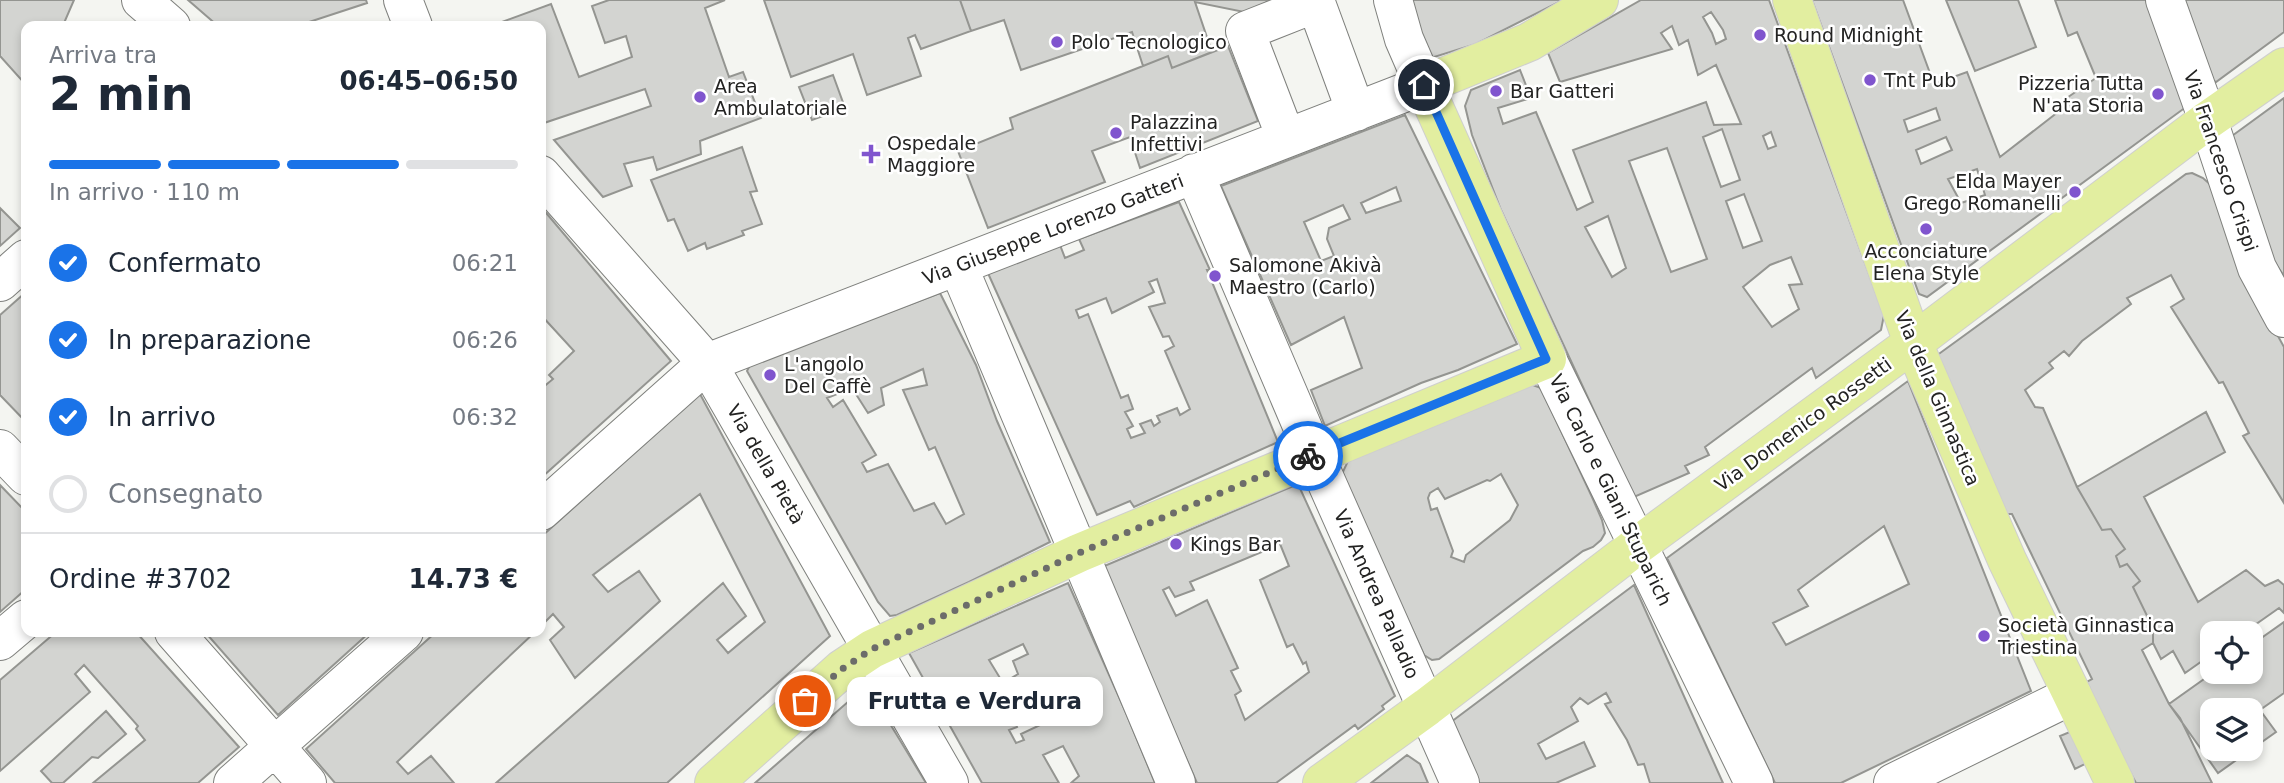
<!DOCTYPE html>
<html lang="it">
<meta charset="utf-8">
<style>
body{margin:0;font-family:"DejaVu Sans",sans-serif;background:#f6f6f7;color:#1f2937;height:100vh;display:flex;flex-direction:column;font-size:26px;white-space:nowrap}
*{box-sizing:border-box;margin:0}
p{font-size:23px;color:#747a83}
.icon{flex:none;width:38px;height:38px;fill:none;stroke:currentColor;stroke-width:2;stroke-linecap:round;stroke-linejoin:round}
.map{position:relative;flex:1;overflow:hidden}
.side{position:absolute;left:21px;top:21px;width:525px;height:616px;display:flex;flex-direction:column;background:#fff;border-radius:14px;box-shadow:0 4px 10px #0003}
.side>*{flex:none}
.fabs{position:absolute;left:2200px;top:621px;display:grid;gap:14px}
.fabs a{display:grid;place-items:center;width:63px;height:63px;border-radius:14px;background:#fff;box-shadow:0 4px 10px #0003;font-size:35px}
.pin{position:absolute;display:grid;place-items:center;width:60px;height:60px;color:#fff;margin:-30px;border:4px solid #fff;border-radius:50%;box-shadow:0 2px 7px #0007}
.courier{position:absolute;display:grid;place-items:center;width:70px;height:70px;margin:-35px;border:5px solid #1a73e8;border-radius:50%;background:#fff;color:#222;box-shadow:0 2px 9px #0007}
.bubble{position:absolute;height:49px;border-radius:14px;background:#fff;box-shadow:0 4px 10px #0003;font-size:23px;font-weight:600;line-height:49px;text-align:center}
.head em{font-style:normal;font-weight:600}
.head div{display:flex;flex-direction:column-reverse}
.head{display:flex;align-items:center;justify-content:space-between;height:119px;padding:0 28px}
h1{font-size:46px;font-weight:600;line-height:52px}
.bar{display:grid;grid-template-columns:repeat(4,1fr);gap:10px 7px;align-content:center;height:84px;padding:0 28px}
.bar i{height:9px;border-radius:5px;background:#e0e1e3}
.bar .current{background:#1a73e8}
.bar p{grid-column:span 4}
.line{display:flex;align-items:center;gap:18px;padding:0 28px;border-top:2px solid #e0e1e3}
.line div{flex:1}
ol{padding:0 28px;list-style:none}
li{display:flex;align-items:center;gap:21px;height:77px}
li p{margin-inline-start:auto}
li .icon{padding:7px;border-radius:50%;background:#1a73e8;color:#fff;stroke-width:4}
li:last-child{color:#747a83}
li i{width:38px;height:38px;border:4px solid #e0e1e3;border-radius:50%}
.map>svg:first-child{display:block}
.building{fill:#d3d4d1;stroke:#949591;stroke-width:2;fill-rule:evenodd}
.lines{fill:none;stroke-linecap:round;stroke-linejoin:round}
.minor-casing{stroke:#7f807d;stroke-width:40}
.major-casing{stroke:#cfcfce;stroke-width:40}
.minor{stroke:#fff;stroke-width:38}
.major{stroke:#e2eea0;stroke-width:38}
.done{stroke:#6c6c6a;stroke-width:7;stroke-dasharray:0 12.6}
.route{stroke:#1a73e8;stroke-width:9}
.poi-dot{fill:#8055ce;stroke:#fff;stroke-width:2.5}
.labels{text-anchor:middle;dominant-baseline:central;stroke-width:5;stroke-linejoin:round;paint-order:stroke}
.poi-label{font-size:19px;fill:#232322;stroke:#fff;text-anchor:start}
.street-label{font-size:19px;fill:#232322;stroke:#fff}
</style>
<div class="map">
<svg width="2284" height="783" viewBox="0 0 2284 783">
<rect width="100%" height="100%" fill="#f4f5f1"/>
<path class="building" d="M0 0H74L64 23 67 26H26V85L0 56Z
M188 0H366L367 3 297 26H218Z
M609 0H725L705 8 729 77 743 72 761 118 700 141 701 154 657 170 653 157 624 164 632 186 603 197 554 140 651 106 645 89 541 124V26H491L551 4 579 77 632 57 626 36 605 43 592 6Z
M764 0H960L971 31 921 49 915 35 908 38 921 76 867 95 853 54 791 77Z
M960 0H1270L1249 13 1195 2 1212 52 1172 68 1168 56 1143 66 1132 32 1021 70 1004 20 971 31Z
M1411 0H1563L1476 44 1431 58 1425 53Z
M1641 0H1769L1884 315 1881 330 1816 378 1812 368 1705 447 1709 455 1685 466 1689 473 1634 497 1501 210 1472 135 1465 106 1471 90 1520 70 1531 98 1498 108 1503 124 1536 112 1577 210 1593 202 1573 150 1706 102 1714 125 1741 124 1716 65 1698 75 1688 40 1679 45 1672 26 1661 33 1672 49 1560 82 1548 53ZM1711 12 1723 30 1726 39 1716 44 1712 33 1703 17ZM1722 129 1740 180 1721 187 1703 137ZM1771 132 1776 146 1768 149 1763 136ZM1667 148 1707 259 1671 272 1629 161ZM1744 194 1762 241 1743 248 1726 201ZM1608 216 1626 268 1612 277 1585 227ZM1791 257 1802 284 1789 285 1799 309 1772 327 1743 287 1770 265Z
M1812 0H1903L1934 84 1967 72 2000 157 2058 112 2055 106 2096 78 2077 32 2068 36 2055 0H2146L2186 107 1927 297 1919 294ZM1936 108 1940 120 1908 132 1904 120ZM1946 137 1952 150 1921 164 1916 150ZM1977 169 1985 195 1961 203 1948 179Z
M1946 0H2018L2036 47 1975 71Z
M2180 0H2284V32L2216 82 2209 79Z
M1228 46 1258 121 1140 168 1130 137 1092 151 1105 182 988 228 958 151 1013 129 1010 118 1143 66 1168 56 1172 68Z
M833 75 845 108 812 120 799 87Z
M2284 98V276L2261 243 2225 141Z
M1405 115 1517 344 1458 370 1421 383 1325 426 1311 390 1362 368 1344 317 1291 345 1221 186ZM1396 187 1401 201 1366 213 1361 203ZM1343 205 1350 219 1329 228 1327 239 1334 256 1321 261 1304 222Z
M742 147 757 191 750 192 762 224 742 231 744 235 707 249 705 243 688 251 674 219 668 221 651 180Z
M2192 173 2203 178 2213 187 2245 276 2284 347V503L2243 436 2249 433 2223 382 2219 383 2171 307 2184 299 2171 275 2127 298 2131 304 2082 341 2069 356 2064 351 2049 363 2053 368 2025 390 2035 407 2043 408 2077 487 2102 530 2111 529 2125 549 2116 556 2120 567 2127 564 2140 581 2133 587 2153 628V643L2142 650 2169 704 2180 718 2212 783H2136L2083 684 2092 679 2012 514H2006L1936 356 2186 174Z
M1179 202 1210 270H1207L1278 442 1134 507 1130 501 1097 515 987 271 1060 245 1065 258 1084 250 1079 239ZM1157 279 1165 303 1149 307 1163 337 1169 336 1174 346 1165 351 1190 409 1180 415 1177 408 1157 416 1160 422 1154 426 1151 420 1140 424 1145 433 1131 438 1127 429 1133 426 1125 412 1133 409 1128 395 1121 398 1088 314 1079 318 1076 310 1106 298 1112 313 1154 292 1149 282Z
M0 208 20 228 0 246Z
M542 208 671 361 541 478V389L553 379 549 375 574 351 541 315Z
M26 292V422L0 395V315Z
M940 293 976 365 997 421 1050 542 969 582 897 615 890 616 878 602 747 371 750 365ZM923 369 927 385 903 390 929 450 935 447 964 514 946 524 934 503 914 511 888 464 867 472 862 463 876 455 843 400 833 407 827 398 852 388 868 413 884 405 881 388Z
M1908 381 2031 691 1841 783H1775L1667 558ZM1884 526 1909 584 1786 645 1773 623 1808 606 1798 590Z
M1530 384 1541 388 1592 497 1602 520 1605 533 1601 540 1593 547 1583 551 1439 659 1432 660 1424 655 1420 646 1341 476 1348 461ZM1501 474 1518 505 1510 520 1466 555 1464 562 1451 557 1453 551 1437 508 1431 510 1428 498 1430 493 1438 488 1445 499 1487 480 1490 481Z
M700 394 830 636 667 783H496L723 583 746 616 717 640 728 653 765 622 700 494 593 575 608 592 639 571 660 601 575 678 550 640 564 627 553 614 541 626V537Z
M2206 412 2225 452 2144 497 2198 602 2246 570 2265 586 2278 580 2284 585V613L2279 608 2242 634H2212V654L2185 673 2173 651 2161 659 2153 643V628L2133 587 2140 581 2127 564 2120 567 2116 556 2125 549 2111 529 2102 530 2077 487Z
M1298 484 1395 696 1382 706 1384 709 1358 729 1355 725 1276 783H1197L1102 567ZM1278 539 1289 566 1260 580 1287 647 1293 644 1303 664 1306 662 1309 672 1245 720 1235 695 1241 691 1231 671 1238 668 1207 600 1176 616 1163 590 1169 587 1175 597 1194 590 1190 582 1276 546 1272 541Z
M0 485 26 512V589L0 612Z
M1068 583 1127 715 1155 783H1071L1079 776 1063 746 1043 755 1059 783H982L909 653ZM1023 644 1028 654 1013 661 1018 674 1003 683 989 660ZM1049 682 1062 709 1071 705 1075 713 1061 721 1059 716 1021 734 1024 740 1016 743 1009 730 1017 727 1006 700Z
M1634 585 1723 783H1650L1644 764 1638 765 1627 740 1605 704 1611 702 1606 693 1588 704 1580 698 1571 707 1578 721 1538 744 1546 759 1584 742 1595 766 1556 783H1475L1447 725Z
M2284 622V693L2260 710 2276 732 2218 773 2169 704 2214 672H2250V646ZM2212 710H2250V749H2212Z
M56 632H136L239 747 198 783H93L145 740 136 729 138 726 84 665 75 674 90 692 0 771V680Z
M205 632H370L278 715Z
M436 632H535L397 762 408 774 431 756 454 783H335L306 749Z
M867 686 926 783H755L865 687Z
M106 711 126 734 98 758 92 757 63 783H52L41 771Z
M2077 729 2091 761 2075 769 2060 736Z
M1407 755 1420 764 1428 783H1371Z"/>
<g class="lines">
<g class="minor-casing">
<path id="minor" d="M141 0 171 26
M403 0 413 26
M2165 0 2208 120 2257 268 2284 318
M1286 138 1245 31 1316 3 1356 112
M1194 173 1314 454 1460 783
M541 175 707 363 949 783
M958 266 1176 783
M0 282 26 259
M1547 359 1754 783
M0 449 26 476
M541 511 707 363 1424 85 1404 39 1393 0
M174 632 307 783
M0 641 26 619
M233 783 404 632
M1893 783 2072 695"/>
</g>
<g class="major-casing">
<path id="major" d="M1792 0 1913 343 2007 560 2115 783
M714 783 842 669 872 649 1079 553 1547 359 1424 85 1529 42 1599 0
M1322 783 1427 707 1638 545 1913 343 2208 120 2284 67"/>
</g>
<use href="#minor" class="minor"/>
<use href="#major" class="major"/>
</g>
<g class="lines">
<path class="done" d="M805 701 842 669 872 649 1079 553 1308 456"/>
<path class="route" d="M1308 456 1546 359 1424 85"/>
</g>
<g class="poi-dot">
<circle cx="1760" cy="35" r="7"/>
<circle cx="1057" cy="42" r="7"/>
<circle cx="1870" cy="80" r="7"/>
<circle cx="1496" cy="91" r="7"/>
<circle cx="2158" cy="94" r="7"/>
<circle cx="700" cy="97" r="7"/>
<circle cx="1116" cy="133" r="7"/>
<path d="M867.5 143.5h7v7h7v7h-7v7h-7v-7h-7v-7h7z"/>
<circle cx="2075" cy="192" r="7"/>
<circle cx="1926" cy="229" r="7"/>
<circle cx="1215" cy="276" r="7"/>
<circle cx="770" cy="375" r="7"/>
<circle cx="1176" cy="544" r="7"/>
<circle cx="1984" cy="636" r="7"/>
</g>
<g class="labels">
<g class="poi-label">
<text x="1774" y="35">Round Midnight</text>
<text x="1071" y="42">Polo Tecnologico</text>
<text x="1884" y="80">Tnt Pub</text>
<text x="2144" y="83" text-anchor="end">Pizzeria Tutta<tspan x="2144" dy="22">N'ata Storia</tspan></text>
<text x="714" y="86">Area<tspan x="714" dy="22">Ambulatoriale</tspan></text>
<text x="1510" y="91">Bar Gatteri</text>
<text x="1130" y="122">Palazzina<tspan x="1130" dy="22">Infettivi</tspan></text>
<text x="887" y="143">Ospedale<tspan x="887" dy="22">Maggiore</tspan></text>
<text x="2061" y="181" text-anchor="end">Elda Mayer<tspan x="2061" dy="22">Grego Romanelli</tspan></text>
<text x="1926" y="251" text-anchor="middle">Acconciature<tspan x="1926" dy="22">Elena Style</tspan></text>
<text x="1229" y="265">Salomone Akivà<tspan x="1229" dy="22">Maestro (Carlo)</tspan></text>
<text x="784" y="364">L'angolo<tspan x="784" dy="22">Del Caffè</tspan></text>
<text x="1190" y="544">Kings Bar</text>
<text x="1998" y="625">Società Ginnastica<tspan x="1998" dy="22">Triestina</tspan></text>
</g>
<g class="street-label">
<text transform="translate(2221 161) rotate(71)">Via Francesco Crispi</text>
<text transform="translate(1053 229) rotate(-21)">Via Giuseppe Lorenzo Gatteri</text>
<text transform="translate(1938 398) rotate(67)">Via della Ginnastica</text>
<text transform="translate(1803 424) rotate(-36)">Via Domenico Rossetti</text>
<text transform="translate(766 464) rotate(60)">Via della Pietà</text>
<text transform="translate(1611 490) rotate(64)">Via Carlo e Giani Stuparich</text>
<text transform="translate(1377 594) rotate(66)">Via Andrea Palladio</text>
</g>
</g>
</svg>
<div class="fabs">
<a><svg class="icon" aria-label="locate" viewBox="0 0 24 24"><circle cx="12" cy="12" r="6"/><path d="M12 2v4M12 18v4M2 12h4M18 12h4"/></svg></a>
<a><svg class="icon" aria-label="layers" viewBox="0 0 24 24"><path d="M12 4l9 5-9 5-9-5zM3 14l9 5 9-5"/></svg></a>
</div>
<div class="pin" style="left:805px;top:701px;background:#ea580c"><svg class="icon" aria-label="bag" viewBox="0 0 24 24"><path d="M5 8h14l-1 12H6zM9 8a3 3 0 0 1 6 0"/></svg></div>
<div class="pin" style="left:1424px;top:85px;background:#1f2937"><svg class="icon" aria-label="home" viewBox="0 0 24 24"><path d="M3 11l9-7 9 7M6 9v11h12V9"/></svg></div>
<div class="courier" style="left:1308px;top:456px"><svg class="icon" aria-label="bike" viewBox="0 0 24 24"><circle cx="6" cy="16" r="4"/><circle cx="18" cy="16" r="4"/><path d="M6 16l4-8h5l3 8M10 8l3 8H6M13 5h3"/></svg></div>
<div class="bubble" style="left:847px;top:677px;width:256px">Frutta e Verdura</div>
<section class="side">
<div class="head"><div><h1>2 min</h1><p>Arriva tra</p></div><em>06:45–06:50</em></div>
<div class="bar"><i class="current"></i><i class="current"></i><i class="current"></i><i></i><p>In arrivo · 110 m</p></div>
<ol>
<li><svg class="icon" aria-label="check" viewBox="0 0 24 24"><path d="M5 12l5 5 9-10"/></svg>Confermato<p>06:21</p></li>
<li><svg class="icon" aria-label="check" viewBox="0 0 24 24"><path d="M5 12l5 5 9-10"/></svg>In preparazione<p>06:26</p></li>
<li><svg class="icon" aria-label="check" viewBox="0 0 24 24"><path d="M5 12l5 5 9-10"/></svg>In arrivo<p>06:32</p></li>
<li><i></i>Consegnato</li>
</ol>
<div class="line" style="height:91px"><div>Ordine #3702</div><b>14.73 €</b></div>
</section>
</div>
